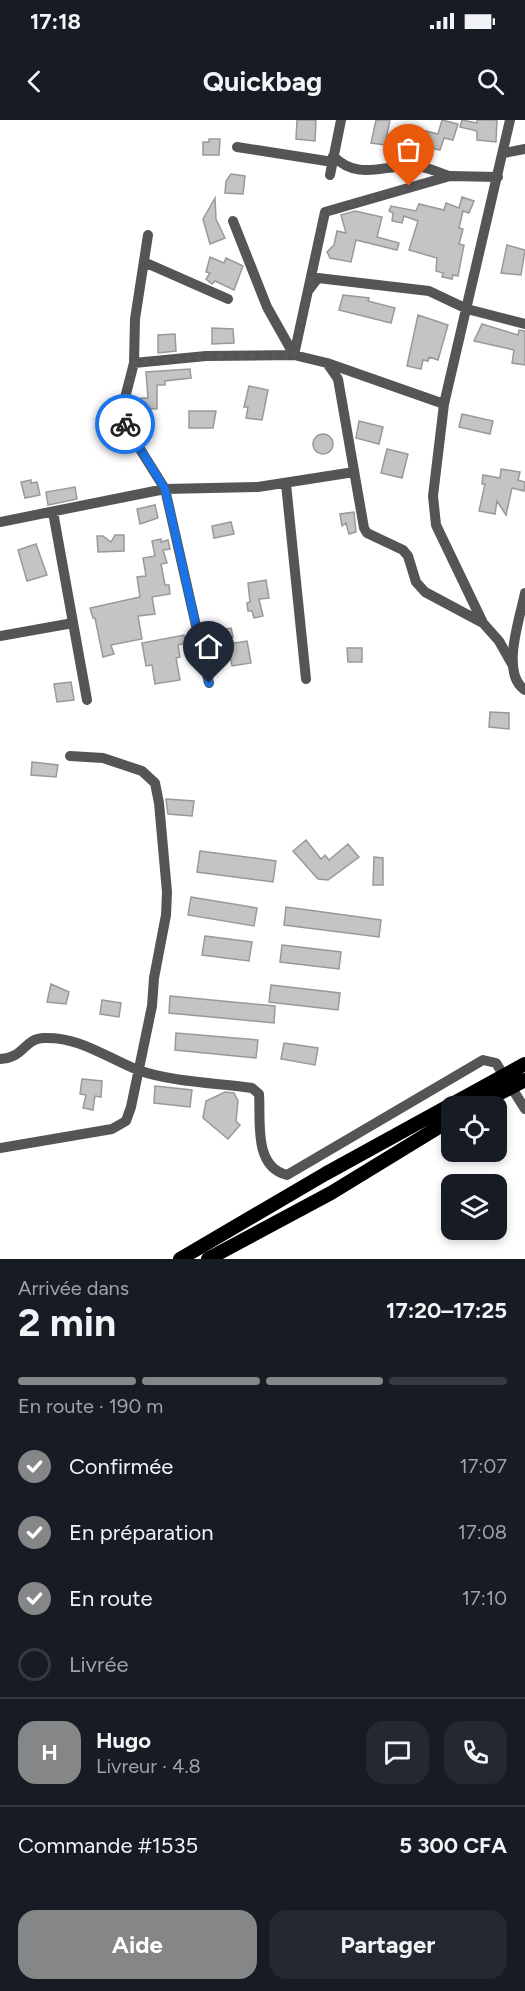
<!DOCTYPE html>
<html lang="fr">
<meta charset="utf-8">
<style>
body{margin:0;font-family:Figtree,sans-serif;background:#242831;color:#f1f3f6;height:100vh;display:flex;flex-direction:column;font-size:22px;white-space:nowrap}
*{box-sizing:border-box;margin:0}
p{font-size:20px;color:#9ea1a6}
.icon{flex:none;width:33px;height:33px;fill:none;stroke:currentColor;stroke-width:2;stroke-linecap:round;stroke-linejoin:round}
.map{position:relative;height:1139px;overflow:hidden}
.sheet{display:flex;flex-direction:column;background:#171b24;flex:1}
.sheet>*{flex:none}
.buttons{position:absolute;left:441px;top:976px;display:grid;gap:12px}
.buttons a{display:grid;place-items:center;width:66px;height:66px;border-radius:12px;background:#171b24;box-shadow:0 3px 9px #0003;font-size:30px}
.pin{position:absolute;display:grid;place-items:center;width:51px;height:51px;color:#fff;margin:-62px -26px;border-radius:50% 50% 50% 0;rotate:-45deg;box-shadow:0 0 6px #0007}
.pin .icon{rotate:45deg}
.courier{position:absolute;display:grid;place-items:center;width:60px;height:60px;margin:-30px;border:4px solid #1a73e8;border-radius:50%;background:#fff;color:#222;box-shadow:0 2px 8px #0007}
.overview em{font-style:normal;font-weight:700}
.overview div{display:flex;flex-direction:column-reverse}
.overview{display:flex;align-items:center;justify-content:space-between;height:102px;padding:0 18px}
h1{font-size:39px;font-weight:700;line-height:45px}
.bar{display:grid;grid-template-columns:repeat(4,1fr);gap:9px 6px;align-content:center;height:72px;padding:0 18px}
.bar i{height:8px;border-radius:4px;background:#363941}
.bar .active{background:#858687}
.bar p{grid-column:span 4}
.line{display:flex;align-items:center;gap:15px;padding:0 18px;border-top:2px solid #363941}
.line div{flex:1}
.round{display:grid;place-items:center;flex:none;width:63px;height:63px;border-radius:18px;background:#242831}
ol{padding:0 18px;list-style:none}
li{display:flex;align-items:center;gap:18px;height:66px}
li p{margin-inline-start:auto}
li .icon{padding:6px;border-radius:50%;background:#858687;color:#fff;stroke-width:4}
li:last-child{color:#9ea1a6}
li i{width:33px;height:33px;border:3px solid #363941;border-radius:50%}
.cta{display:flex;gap:12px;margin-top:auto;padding:12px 18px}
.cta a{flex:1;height:69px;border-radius:18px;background:#858687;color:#fff;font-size:24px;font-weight:700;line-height:69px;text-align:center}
.cta a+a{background:#242831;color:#f1f3f6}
.status{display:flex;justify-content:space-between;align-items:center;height:42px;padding:0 30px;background:#171b24;direction:ltr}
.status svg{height:16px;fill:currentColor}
header{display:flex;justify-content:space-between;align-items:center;height:78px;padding:0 18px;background:#171b24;font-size:27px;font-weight:700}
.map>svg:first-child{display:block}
.building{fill:#c4c4c4;stroke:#999;stroke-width:1.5}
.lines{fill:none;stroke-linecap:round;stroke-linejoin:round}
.minor{stroke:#555;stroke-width:10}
.major{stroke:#000;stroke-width:14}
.done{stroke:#595959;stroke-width:6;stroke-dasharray:0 10.8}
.route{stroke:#1a73e8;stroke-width:8}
</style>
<div class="status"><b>17:18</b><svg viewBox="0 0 49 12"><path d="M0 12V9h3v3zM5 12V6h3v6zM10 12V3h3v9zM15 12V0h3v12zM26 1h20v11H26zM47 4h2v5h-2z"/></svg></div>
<header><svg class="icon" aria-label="back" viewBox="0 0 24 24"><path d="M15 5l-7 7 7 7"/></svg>Quickbag<svg class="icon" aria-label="search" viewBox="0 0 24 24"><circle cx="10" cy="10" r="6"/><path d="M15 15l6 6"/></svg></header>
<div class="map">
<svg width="525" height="1139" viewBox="0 0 525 1139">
<rect width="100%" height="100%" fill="#fff"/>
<path class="building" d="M297 0H316L315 21 296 19Z
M376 0H390L385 25 371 23Z
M442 0 458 4 453 20 444 18 440 30 401 21 405 6 438 14Z
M462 0 477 3V0H497L496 22 477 20V11L460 7Z
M209 19H220L219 35H203V22H209Z
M231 54 245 56 243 74 225 73 226 61Z
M462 77 474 81 469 93 463 91 459 108 463 109 459 124 464 125 458 156 453 155 452 159 442 157 443 153 436 151 437 138 409 130 418 101 404 96 402 103 392 101 393 93 389 91 391 86 416 91 419 84 444 90 446 83 459 88Z
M215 78 216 99 225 118 210 124 203 99Z
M355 91 382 97 377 117 399 123 397 130 356 120 351 142 330 138 327 132 334 125 337 111 346 113 341 95Z
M507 125 525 130 521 155 501 153Z
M210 137 224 143 226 138 243 146 234 170 215 161 212 164 206 159 210 153 206 152Z
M343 175 369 178 368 181 395 188 391 203 339 190Z
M418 195 448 205 438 240 429 237 428 241 423 240 421 249 407 246Z
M482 204 518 215 519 210 525 211V245L512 243 514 230 474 221Z
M212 208 233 209 234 223 212 224Z
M175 214 176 231 158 233V215Z
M190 249 191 258 165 261V265H157V289L140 288 141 278H148L146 252Z
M249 266 268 270 262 300 246 298 248 287H244Z
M189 291H216L213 308H189Z
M462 294 493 301 490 314 459 307Z
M359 301 383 307 379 324 356 318Z
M313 324a10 10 0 1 1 20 0a10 10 0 1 1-20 0Z
M387 329 408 334 402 358 381 353Z
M501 349 520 352 518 360 525 362 524 371 512 368 506 395 497 381 495 394 479 391 485 364H482L483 355 500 358Z
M31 360V363L37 362 40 375 25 378 21 362Z
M75 367 77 379 48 385 46 372Z
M155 385 158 398 140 404 137 389Z
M354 392 356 412 349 414 346 403 342 406 340 394Z
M231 402 234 414 214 418 212 406Z
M115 415H124V431L98 432 97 416H103L111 422Z
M161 419V422L168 420 170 429 163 430 167 443 161 444 165 465H169L170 474 152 477 155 494 138 496 142 519 111 525 114 534 103 537 95 498H93L90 488 140 477 137 457 146 456 143 438 155 436 152 421Z
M36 424 47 455 27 461 18 430Z
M266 460 269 478 259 479 263 496 254 498 252 491H248L247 483 250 482 248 463Z
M231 508 233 517 210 522 208 512Z
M184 515 186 523 178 525 180 537 176 538 180 560 155 564 152 545 146 546 142 523Z
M247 521 251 543 232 546 228 524Z
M347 528H362V542H348Z
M71 562 74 580 57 582 54 564Z
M490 592 509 593V609L489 607Z
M32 642 58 645 56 657 31 655Z
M166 679 194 681 192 696 168 694Z
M306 720 321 739 325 735 329 740 348 724 359 737 328 760 318 759 293 731Z
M200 731 276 741 273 762 197 752Z
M374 737 383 738V765H373Z
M191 777 257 788 254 806 188 795Z
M286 787 381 800 379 817 284 805Z
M205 816 252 822 249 841 202 835Z
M282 825 341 832 339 849 280 842Z
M51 864 69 872 66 884 47 882Z
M271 865 340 873 338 890 269 882Z
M170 876 275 886 274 903 169 893Z
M102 880 121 883 119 897 100 894Z
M176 913 258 920 256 938 175 930Z
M284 923 318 928 315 945 281 939Z
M82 959 102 961 101 977 95 976 93 990 83 988 86 975 80 974Z
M155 966 192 970 190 987 154 983Z
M225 972 234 973 238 981 236 1001 240 1005 228 1019 203 998 206 981Z"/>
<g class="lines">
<path class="minor" d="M510 0 444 284 433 376 436 405 483 503 499 521 512 544
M237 27 333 42
M504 33 525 29
M333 36C358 61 383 45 413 46 426 46 437 52 449 56
M330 55 341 0
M233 101 267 187 294 235
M148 115 135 199 134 243 120 297 165 369 209 563
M144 142 228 179
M308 171 318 158 429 171 467 189 525 204
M294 235 325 92 450 56 498 57
M134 243 206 236 294 235 327 243 444 284
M327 243 338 259 364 408 367 413 403 430 408 436 416 462 425 472 483 503
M286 364 306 559
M53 392 87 580
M0 402 165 369 258 367 354 352
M525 473C520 498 500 554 525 570
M0 516 73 503
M0 939C24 938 24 919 43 918 79 916 107 938 138 950 171 962 217 963 252 968L259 974C261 1000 253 1047 287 1055L483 940 496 943 525 989
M0 1028 112 1009 126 1001 131 987 152 886 154 858 166 795 167 772 159 683 155 663 142 651 103 638 70 636"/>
<path class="major" d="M474 987 525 960
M180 1139 325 1054 525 944
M208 1139 331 1073 452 999"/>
</g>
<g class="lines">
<path class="done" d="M125 304 120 297 134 243 206 236 294 235 324 92 409 66"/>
<path class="route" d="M125 304 165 369 209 563"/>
</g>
</svg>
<div class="buttons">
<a><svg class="icon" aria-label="locate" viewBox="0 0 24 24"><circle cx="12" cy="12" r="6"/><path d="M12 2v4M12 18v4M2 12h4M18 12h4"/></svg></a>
<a><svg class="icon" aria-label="layers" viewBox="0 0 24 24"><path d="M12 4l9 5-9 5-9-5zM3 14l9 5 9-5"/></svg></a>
</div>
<div class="pin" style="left:409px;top:66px;background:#ea580c"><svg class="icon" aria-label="bag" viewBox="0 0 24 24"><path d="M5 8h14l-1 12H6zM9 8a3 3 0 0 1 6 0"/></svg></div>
<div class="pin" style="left:209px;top:563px;background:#1f2937"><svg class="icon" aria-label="home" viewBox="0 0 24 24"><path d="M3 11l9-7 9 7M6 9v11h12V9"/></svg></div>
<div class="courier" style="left:125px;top:304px"><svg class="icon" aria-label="bike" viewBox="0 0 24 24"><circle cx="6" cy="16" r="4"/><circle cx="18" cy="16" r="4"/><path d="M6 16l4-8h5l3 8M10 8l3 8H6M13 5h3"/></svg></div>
</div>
<section class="sheet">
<div class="overview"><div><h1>2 min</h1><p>Arrivée dans</p></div><em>17:20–17:25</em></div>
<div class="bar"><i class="active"></i><i class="active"></i><i class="active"></i><i></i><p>En route · 190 m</p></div>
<ol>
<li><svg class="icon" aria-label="check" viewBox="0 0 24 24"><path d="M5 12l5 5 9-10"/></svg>Confirmée<p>17:07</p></li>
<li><svg class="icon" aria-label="check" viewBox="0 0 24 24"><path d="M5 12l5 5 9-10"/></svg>En préparation<p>17:08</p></li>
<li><svg class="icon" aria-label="check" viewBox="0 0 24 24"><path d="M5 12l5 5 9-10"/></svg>En route<p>17:10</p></li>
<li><i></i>Livrée</li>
</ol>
<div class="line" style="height:108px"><b class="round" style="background:#858687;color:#fff">H</b><div><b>Hugo</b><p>Livreur · 4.8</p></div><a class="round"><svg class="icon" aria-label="chat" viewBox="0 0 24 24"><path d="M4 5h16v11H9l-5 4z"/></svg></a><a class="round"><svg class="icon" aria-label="phone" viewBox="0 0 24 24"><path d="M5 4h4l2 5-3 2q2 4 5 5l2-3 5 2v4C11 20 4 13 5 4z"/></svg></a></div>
<div class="line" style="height:78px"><div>Commande #1535</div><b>5 300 CFA</b></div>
<div class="cta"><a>Aide</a><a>Partager</a></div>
</section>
